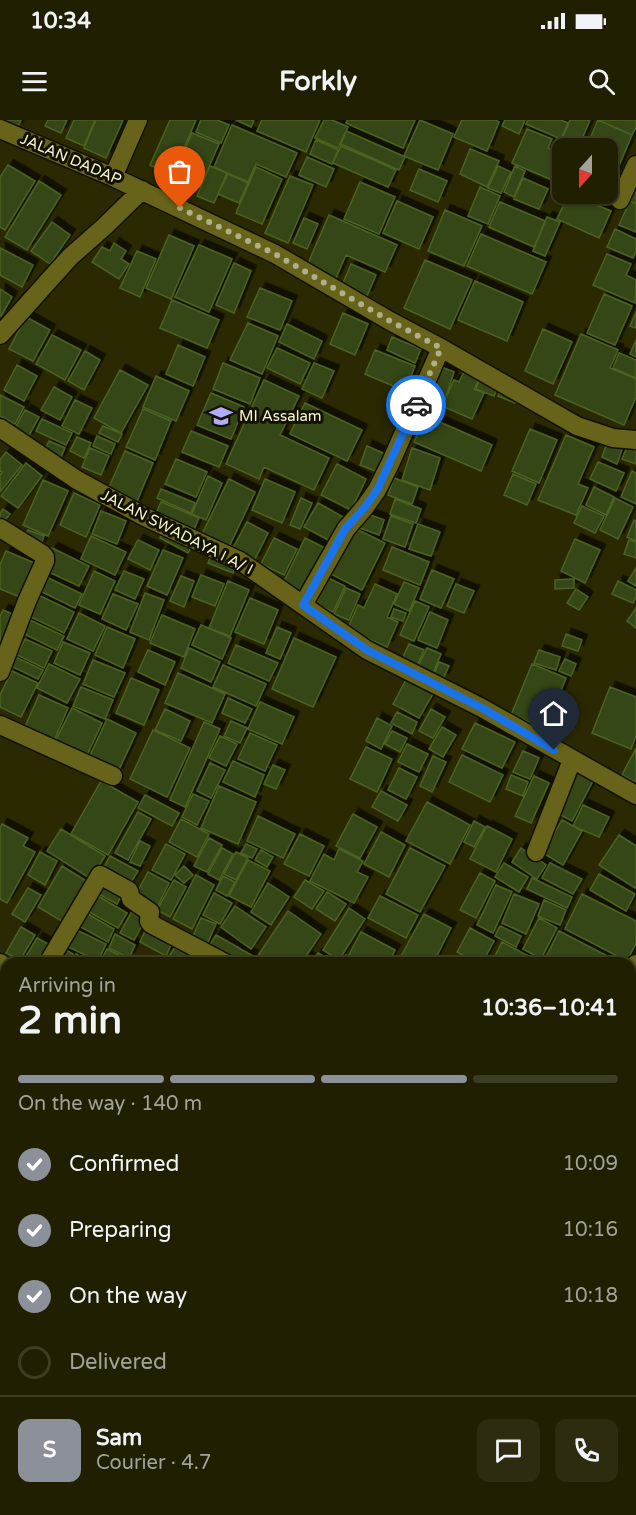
<!DOCTYPE html>
<meta charset="utf-8">
<style>
body{margin:0;font-family:"Varela Round",sans-serif;background:#2d2c11;color:#f1f3f6;height:100vh;display:flex;flex-direction:column;font-size:22px;white-space:nowrap}
*{box-sizing:border-box;margin:0}
p{font-size:20px;color:#a2a299}
.icon{flex:none;width:33px;height:33px;fill:none;stroke:currentColor;stroke-width:2;stroke-linecap:round;stroke-linejoin:round}
.map{position:relative;flex:1;overflow:hidden}
.details{position:absolute;left:0px;top:837px;width:636px;height:558px;display:flex;flex-direction:column;background:#201f02;border-radius:18px 18px 0 0;box-shadow:0 2px 4px #0004,0 0 0 2px #3d3d24}
.details>*{flex:none}
.needle{width:39px;rotate:201deg}
.tools{position:absolute;left:552px;top:18px;display:grid;gap:12px}
.tools a{display:grid;place-items:center;width:66px;height:66px;border-radius:12px;background:#201f02;box-shadow:0 2px 4px #0004,0 0 0 2px #3d3d24;font-size:30px}
.pin{position:absolute;display:grid;place-items:center;width:51px;height:51px;color:#fff;margin:-62px -26px;border-radius:50% 50% 50% 0;rotate:-45deg;box-shadow:0 0 6px #0007}
.pin .icon{rotate:45deg}
.courier{position:absolute;display:grid;place-items:center;width:60px;height:60px;margin:-30px;border:4px solid #1a73e8;border-radius:50%;background:#fff;color:#222;box-shadow:0 2px 8px #0007}
.head em{font-style:normal;font-weight:700}
.head div{display:flex;flex-direction:column-reverse}
.head{display:flex;align-items:center;justify-content:space-between;height:102px;padding:0 18px}
h1{font-size:39px;font-weight:700;line-height:45px}
.bar{display:grid;grid-template-columns:repeat(4,1fr);gap:9px 6px;align-content:center;height:72px;padding:0 18px}
.bar i{height:8px;border-radius:4px;background:#3d3d24}
.bar .current{background:#8c9099}
.bar p{grid-column:span 4}
.line{display:flex;align-items:center;gap:15px;padding:0 18px;border-top:2px solid #3d3d24}
.line div{flex:1}
.round{display:grid;place-items:center;flex:none;width:63px;height:63px;border-radius:12px;background:#2d2c11}
ol{padding:0 18px;list-style:none}
li{display:flex;align-items:center;gap:18px;height:66px}
li p{margin-inline-start:auto}
li .icon{padding:6px;border-radius:50%;background:#8c9099;color:#fff;stroke-width:4}
li:last-child{color:#a2a299}
li i{width:33px;height:33px;border:3px solid #3d3d24;border-radius:50%}
.status{display:flex;justify-content:space-between;align-items:center;height:42px;padding:0 30px;background:#201f02;direction:ltr}
.status svg{height:16px;fill:currentColor}
header{display:flex;justify-content:space-between;align-items:center;height:78px;padding:0 18px;background:#201f02;font-size:27px;font-weight:700}
.map>svg:first-child{display:block}
.building{fill:#344613;stroke:#4b6224;stroke-width:1.5;filter:url(#shadow)}
.lines{fill:none;stroke-linecap:round;stroke-linejoin:round}
.minor-casing{stroke:#121100;stroke-width:21}
.minor{stroke:#67631a;stroke-width:18}
.done{stroke:#afaf8a;stroke-width:6;stroke-dasharray:0 10.8}
.route{stroke:#1a73e8;stroke-width:8}
.labels{text-anchor:middle;dominant-baseline:central;stroke-width:6;stroke-linejoin:round;paint-order:stroke}
.street-label{font-size:15px;fill:#f7f7d3;stroke:#131100}
.poi-label{font-size:15px;fill:#f7f7d3;stroke:#131100;text-anchor:start}
</style>
<div class="status"><b>10:34</b><svg viewBox="0 0 49 12"><path d="M0 12V9h3v3zM5 12V6h3v6zM10 12V3h3v9zM15 12V0h3v12zM26 1h20v11H26zM47 4h2v5h-2z"/></svg></div>
<header><svg class="icon" aria-label="menu" viewBox="0 0 24 24"><path d="M4 6h16M4 12h16M4 18h16"/></svg>Forkly<svg class="icon" aria-label="search" viewBox="0 0 24 24"><circle cx="10" cy="10" r="6"/><path d="M15 15l6 6"/></svg></header>
<div class="map">
<svg width="636" height="1395" viewBox="0 0 636 1395">
<defs>
<filter id="shadow"><feDropShadow dx="5.5" dy="-5.5" stdDeviation="0" flood-color="#0009"/></filter>
</defs>
<rect width="100%" height="100%" fill="#2a2902"/>
<path class="building" d="M0 0H21L17 8Z
M48 0H67L61 13 45 6Z
M74 0H95L84 26 66 18Z
M96 0H123L106 38 84 28Z
M170 0H196L172 55 150 45Z
M201 0H217L229 5 221 23 196 12Z
M236 0H254L251 7Z
M262 0H320L306 32 257 11Z
M324 0H332L348 7 338 28 315 18Z
M347 0H415L403 28 346 3Z
M420 0 453 14 438 50 404 36Z
M462 0H495L499 2 487 31 454 17Z
M505 0H525L519 14 502 6Z
M528 0H561L568 3 561 19 526 4Z
M570 0H590L578 28H571L560 24Z
M598 0H636V7L632 15Z
M598 0 632 15 621 41 608 35V28H592L587 26Z
M232 5 297 33 286 57 256 44 248 62 214 47Z
M527 9 552 19 548 28 561 34 550 59 512 43Z
M346 11 405 37 399 50 341 24Z
M192 13 219 24 200 67 174 55Z
M316 20 338 30 332 44 310 34Z
M341 26 396 50 388 67 333 43Z
M470 29 499 41 487 67 460 54Z
M608 35 621 41 608 72Z
M307 37 334 49 326 67 299 55Z
M8 45 35 61 5 110 0 107V57Z
M210 46 227 53 214 83 197 76Z
M498 46 511 52 501 73 488 68Z
M515 46 525 51 514 77 504 72Z
M256 47 282 59 262 104 236 93Z
M419 49 447 61 438 82 410 70Z
M228 54 248 63 239 83 218 74Z
M290 56 313 65 288 123 265 113Z
M523 58 548 69 539 89 514 79Z
M39 61 61 75 27 130 5 117Z
M360 62 395 77 379 114 344 99Z
M480 67 500 76 488 104 468 96Z
M636 67V84L630 81Z
M569 74 611 91 599 118 557 99Z
M582 74H607L603 82Z
M397 81 433 97 419 129 383 113Z
M630 81 636 84V112L619 105Z
M500 82 545 101 534 127 489 107Z
M445 90 482 106 464 146 428 131Z
M329 95 397 125 385 152 346 135 335 160 306 148Z
M547 97 560 102 545 136 533 131Z
M304 98 318 104 307 129 293 123Z
M52 102 70 115 50 144 31 131Z
M615 109 636 119V131L633 138 607 127Z
M481 114 546 142 532 174 467 146Z
M169 115 194 126 171 179 146 168Z
M114 123 126 131 121 139 129 144 119 159 92 142 102 127 110 131Z
M199 125 232 139 209 192 175 177Z
M0 128 33 145 22 167 0 155Z
M137 131 156 139 140 177 120 168Z
M607 134 631 144 626 155 636 160 635 183 593 165Z
M425 140 472 160 450 209 404 188Z
M234 143 251 151 234 193 216 185Z
M351 144 376 155 367 176 342 165Z
M475 161 523 182 507 221 458 200Z
M260 168 292 181 280 210 247 197Z
M0 169 12 177 1 196 0 195Z
M604 174 632 186 615 225 587 213Z
M172 180 219 200 207 228 160 208Z
M636 192V208L630 206Z
M343 193 368 204 355 235 330 224Z
M26 197 50 210 33 241 9 229Z
M248 203 278 216 262 254 230 240Z
M287 204 322 221 314 239 279 222Z
M543 209 572 222 553 264 525 251Z
M581 214 618 230 610 248 636 259V277L624 305 555 275Z
M52 215 81 230 65 260 36 244Z
M392 217 421 229 415 243 387 230Z
M636 220V237L630 234Z
M178 225 205 237 193 266 166 254Z
M277 228 310 243 300 264 267 248Z
M375 230 415 246 405 271 365 254Z
M85 231 100 240 84 270 68 261Z
M619 233 636 240V258L613 248Z
M223 243 260 258 250 284 213 269Z
M314 243 334 251 322 278 302 269Z
M17 245 37 256 24 281 4 270Z
M436 245 454 252 445 279 426 272Z
M120 250 148 265 121 313 94 298Z
M464 252 479 259 474 269 484 273 472 299 442 286 454 260 459 262Z
M156 256 189 271 176 301 143 287Z
M480 258 498 266 494 276 476 269Z
M264 260 299 276 280 315 329 338 314 370 264 347 259 359 226 344Z
M54 267 72 277 60 300 41 290Z
M501 269 518 276 515 283 498 276Z
M211 273 244 287 231 319 197 305Z
M0 275 24 287 15 304 0 296Z
M75 280 92 288 79 314 62 306Z
M305 283 362 310 347 341 290 314Z
M143 289 171 301 155 340 126 327Z
M25 290 39 297 27 319 13 312Z
M426 296 492 325 481 351 414 322Z
M42 299 72 313 66 325 36 311Z
M103 306 122 314 118 322 99 313Z
M530 309 557 320 539 363 512 351Z
M191 311 228 326 219 347 182 332Z
M566 315 594 327 578 364 588 368 576 395 538 380Z
M97 316 115 324 111 334 93 326Z
M77 317 91 323 84 338 70 331Z
M630 320 636 323V344L622 339Z
M49 321 65 328 59 341 43 334Z
M607 323 622 329 617 344 602 337Z
M367 326 385 334 378 352 360 345Z
M90 328 109 336 101 355 82 347Z
M412 328 440 338 430 370 402 360Z
M125 331 153 343 135 386 106 374Z
M6 332 22 345 0 372V355L2 352 0 351V340Z
M176 339 207 352 196 377 165 364Z
M598 342 624 353 616 371 590 359Z
M26 343 42 356 18 388 1 376Z
M337 344 366 359 351 390 321 375Z
M632 351 636 353V384L621 377Z
M513 354 536 364 527 385 504 375Z
M208 356 222 363 206 400 192 394Z
M394 358 418 367 412 384 388 375Z
M229 359 255 372 228 429 201 416Z
M265 359 295 372 282 403 252 390Z
M43 360 68 371 48 416 23 405Z
M594 367 614 377 606 395 586 385Z
M161 369 195 383 191 393 157 378Z
M74 373 100 385 86 417 60 405Z
M301 378 312 383 300 409 290 405Z
M615 378 633 387 618 419 600 410Z
M395 379 421 389 416 403 390 394Z
M161 382 199 398 192 414 154 398Z
M318 383 343 397 330 421 304 407Z
M582 386 604 396 595 413 574 403Z
M3 389 10 394 1 405 0 404V393Z
M101 391 126 401 117 424 92 414Z
M365 393 384 400 379 415 360 408Z
M391 396 413 404 405 427 383 419Z
M634 400 636 401V421L627 417Z
M247 402 268 413 254 441 232 430Z
M418 404 440 412 431 436 409 429Z
M166 407 194 421 188 433 160 418Z
M352 407 385 423 362 470 329 453Z
M28 410 44 416 40 427 24 420Z
M91 416 126 432 115 455 81 439Z
M274 418 297 429 284 455 261 444Z
M305 418 325 428 301 478 281 468Z
M575 419 600 430 585 463 561 451Z
M138 420 159 430 150 450 128 439Z
M629 420 636 422V438L624 434Z
M392 427 429 442 420 465 383 450Z
M52 428 89 446 79 466 42 449Z
M163 430 183 438 167 475 147 466Z
M6 431 34 443 20 477 0 469V445Z
M213 432 238 442 233 453 208 443Z
M636 448V466L628 461Z
M432 450 454 459 441 488 420 479Z
M94 451 115 461 100 494 79 485Z
M124 451 144 459 135 479 115 470Z
M201 455 224 464 215 486 192 477Z
M44 456 82 474 75 488 38 470Z
M181 456 194 461 184 487 170 481Z
M328 458 345 466 333 492 316 484Z
M574 459V468L555 469V460Z
M228 461 249 470 230 516 209 508Z
M618 461 636 470V477L633 483 612 474Z
M404 462 419 468 409 491 394 484Z
M375 464 397 474 387 497 398 502 387 527 347 510 358 485 364 488Z
M456 464 474 471 464 493 447 486Z
M346 468 360 474 349 500 334 494Z
M576 469 588 477 579 490 567 483Z
M145 473 164 480 149 520 130 512Z
M36 474 74 492 64 513 27 495Z
M113 474 138 484 126 510 102 499Z
M250 478 278 490 264 524 235 512Z
M415 481 429 487 414 521 400 515Z
M636 488V508L627 501Z
M394 489 406 493 403 501 391 497Z
M3 490 17 496 0 537V496Z
M430 492 448 500 437 528 418 520Z
M79 493 105 506 93 531 67 519Z
M162 495 195 509 184 537 150 523Z
M30 500 64 516 57 530 24 514Z
M201 505 231 518 222 539 192 525Z
M107 507 135 519 123 548 95 535Z
M277 507 291 513 280 539 266 533Z
M566 514 582 520 578 531 562 526Z
M294 518 336 537 313 587 272 569Z
M25 519 52 531 44 548 17 535Z
M63 522 90 533 80 555 54 543Z
M409 524 424 530 417 546 402 539Z
M236 525 278 543 269 561 228 543Z
M189 528 220 542 211 562 181 548Z
M427 528 441 534 433 553 418 547Z
M148 530 175 542 165 565 138 552Z
M539 530 560 537 556 550 534 543Z
M15 537 43 550 38 559 11 546Z
M565 539 576 544 571 556 559 551Z
M93 540 125 553 114 577 83 564Z
M439 542 449 546 443 559 434 555Z
M49 544 80 559 67 583 37 568Z
M532 544 566 558 546 609 511 595Z
M223 545 266 564 256 586 213 567Z
M12 551 38 563 21 597 0 587V575Z
M178 553 225 574 212 603 165 583Z
M131 558 159 570 144 605 116 593Z
M407 558 434 572 419 598 393 584Z
M81 567 113 580 105 599 73 586Z
M610 567 636 577V616L631 629 592 613Z
M39 575 68 588 53 623 24 609Z
M228 578 252 589 245 603 222 593Z
M260 582 294 597 282 624 248 609Z
M72 588 102 603 87 635 56 620Z
M165 589 190 601 181 621 155 610Z
M431 589 445 597 433 618 419 611Z
M397 592 417 602 412 614 391 603Z
M377 598 392 606 381 629 366 621Z
M107 599 136 613 117 654 88 640Z
M231 601 247 608 240 623 224 616Z
M204 602 220 609 185 687 170 680Z
M475 603 515 622 502 648 462 629Z
M442 607 456 615 443 637 429 629Z
M153 610 190 628 167 677 130 659Z
M392 611 407 618 400 632 385 624Z
M250 613 277 625 265 651 238 639Z
M220 616 237 624 226 646 209 638Z
M407 624 428 634 419 652 398 642Z
M366 627 392 639 377 672 350 659Z
M636 628V662L622 655Z
M523 631 539 638 530 659 513 652Z
M462 635 503 655 490 682 449 662Z
M433 636 446 642 432 672 420 666Z
M233 641 264 655 255 677 223 662Z
M210 643 225 650 211 678 197 671Z
M273 645 285 650 276 669 264 664Z
M573 646 595 657 572 701 555 692Z
M399 648 417 657 406 679 388 670Z
M511 655 528 662 523 676 506 669Z
M534 656 549 663 531 703 515 696Z
M101 661 138 682 108 735 71 714Z
M219 666 256 682 238 724 201 708Z
M381 671 407 685 398 701 372 687Z
M193 674 209 681 197 705 182 697Z
M145 675 179 693 172 706 138 688Z
M427 682 470 705 450 744 406 721Z
M583 685 609 697 599 717 573 706Z
M138 692 151 699 128 740 115 733Z
M353 694 377 707 360 738 336 726Z
M258 696 295 714 283 738 247 721Z
M181 699 209 714 197 737 169 722Z
M562 700 582 711 563 745 543 733Z
M474 701 485 707 474 727 464 722Z
M2 704 28 718 23 726 35 732 7 783 0 779V708Z
M487 706 512 719 496 752 470 739Z
M61 709 105 736 91 759 47 731Z
M381 712 405 725 389 757 364 744Z
M300 714 324 726 309 756 284 744Z
M619 715 636 726V766L635 768 599 745Z
M209 718 222 725 207 752 194 746Z
M140 721 150 726 140 746 130 742Z
M166 724 185 734 171 760 152 750Z
M246 724 257 729 252 738 241 733Z
M222 728 233 734 219 760 208 754Z
M410 728 445 746 420 792 386 774Z
M521 728 546 745 537 759 512 742Z
M339 729 363 741 357 752 368 757 354 783 310 761 324 734 334 740Z
M261 730 273 737 267 747 255 740Z
M40 732 57 741 45 765 28 755Z
M236 732 248 738 236 760 224 754Z
M110 736 138 751 128 767 101 753Z
M248 740 270 751 251 787 229 776Z
M504 743 528 757 519 772 495 757Z
M550 743 582 759 573 774 542 758Z
M62 746 88 762 65 803 38 787Z
M184 746 193 755 184 763 175 755Z
M148 752 169 763 155 791 133 780Z
M480 753 495 761 476 798 460 790Z
M599 754 635 774 626 791 590 770Z
M196 755 214 765 192 809 173 799Z
M223 756 235 762 227 776 216 770Z
M532 758 572 777 567 788 527 769Z
M102 759 124 770 117 784 95 772Z
M174 760 186 767 170 797 157 790Z
M305 760 324 771 312 789 294 777Z
M268 763 289 777 271 805 251 792Z
M496 765 512 772 493 813 477 805Z
M28 768 41 775 25 802 12 794Z
M327 772 346 784 335 801 316 789Z
M214 773 232 783 220 804 203 795Z
M514 774 539 784 526 814 502 803Z
M582 774 636 801V823L627 841 565 809Z
M98 776 127 793 118 808 89 792Z
M380 776 418 795 406 818 368 798Z
M544 780 566 790 560 805 538 796Z
M135 786 149 793 134 820 120 813Z
M235 786 266 807 251 829 221 807Z
M349 788 365 799 339 840 323 830Z
M288 791 321 814 306 836 310 839 308 843H272L259 834Z
M86 793 114 809 108 822 79 806Z
M424 794 451 808 433 843H409L400 838Z
M201 798 216 804 205 829 190 823Z
M539 798 557 808 541 839 523 829Z
M500 806 521 816 516 827 495 816Z
M21 807 35 815 20 840 6 833Z
M70 807 106 824 98 841 62 824Z
M147 807 173 820 166 836 140 822Z
M470 808 494 821 482 843H477L457 832Z
M559 811 617 841 616 843H547L544 841Z
M361 812 395 830 388 843H365L349 835Z
M115 814 135 825 129 838 109 828Z
M216 815 253 836 249 843H230L207 830Z
M37 818 50 825 39 843H22Z
M178 822 196 833 190 843H165Z
M502 822 534 839 532 843H508L495 836Z
M58 826 73 834 68 843H49Z
M107 829 121 836 118 843H100Z
M318 833 335 843H311Z
M76 834 91 843H71Z
M346 835 360 843H342Z
M0 879 6 884V898L0 894Z
M636 879V907L630 902V888Z
M6 899V918L0 914V908Z
M630 910 636 914V932L630 940Z
M2 941 6 944V962L0 958V943Z
M636 946V959L630 954Z
M630 960 636 965V1001L630 996Z
M0 968 6 973V991L0 998Z
M6 995V1022L0 1017V1002Z
M630 1007 636 1011V1023L630 1033Z
M6 1038V1053L0 1048V1045Z
M630 1076 636 1079V1119L630 1117Z
M6 1079V1103L1 1107 0 1105V1083Z
M0 1109 6 1118V1122L0 1126Z
M630 1121 636 1124 630 1138Z
M636 1137V1151L630 1149Z
M635 1153 636 1154V1191L630 1187V1161Z
M0 1159 6 1166V1185L0 1178Z
M0 1188 6 1194 0 1200Z
M6 1201V1236L0 1232V1211Z
M631 1218 636 1225V1264L630 1268Z
M0 1275 6 1279V1344L0 1340Z
M630 1343 636 1350 630 1356Z
M0 1358 6 1364V1383L0 1391Z
M632 1362 636 1364V1378L630 1374V1366Z
M6 1387V1389H28L31 1391 28 1395H0Z
M38 1389H63L70 1395H41L37 1391Z
M101 1389H148L142 1395H104L99 1391Z
M158 1389H195L202 1395H153Z
M342 1389 351 1395H337Z
M347 1389H387L383 1395H356Z
M488 1389H508L517 1395H484Z
M509 1389H537L534 1395H519Z
M544 1389H570L571 1390 567 1395H540Z"/>
<g class="lines">
<g class="minor-casing">
<path id="minor" d="M0 9 113 57 275 134 390 201 441 228 577 306 613 318 636 320
M113 57 138 0
M620 80 636 45
M0 215 70 137 104 107 142 70
M0 308 77 360 145 397 240 441 367 530 482 588 636 675
M0 408 42 434 45 437V441L27 481 0 552
M303 485 346 409 365 387 377 370 390 344 441 228
M0 605 113 656
M536 732 572 640
M0 843 6 848
M48 843 100 755 129 771 131 779 150 792 149 801 151 804 225 843
M630 854 636 844
M0 961 6 965
M0 1135 6 1131
M0 1247 6 1251
M630 1293 636 1289
M206 1389 216 1395
M582 1389 591 1395
M296 1395 299 1389"/>
</g>
<use href="#minor" class="minor"/>
</g>
<g class="lines">
<path class="done" d="M180 88 275 134 390 201 441 228 416 285"/>
<path class="route" d="M416 285 377 370 365 387 345 409 303 485 367 530 482 588 554 630"/>
</g>
<defs>
<g id="school-bare" transform="scale(1.8)"><path d="M0-5L7-2L0 1L-7-2ZM-4 1L0 2.5L4 1V4Q0 6-4 4Z" fill="#b2adf9" stroke="#131100" stroke-width="2.5" paint-order="stroke"/></g>
</defs>
<g fill-rule="evenodd">
<use href="#school-bare" x="221" y="296"/>
</g>
<g class="labels">
<g class="street-label">
<text transform="translate(71 39) rotate(23)">JALAN DADAP</text>
<text transform="translate(177 412) rotate(27)">JALAN SWADAYA I A/ I</text>
</g>
<g class="poi-label">
<text x="239" y="296">MI Assalam</text>
</g>
</g>
</svg>
<div class="tools">
<a><svg class="needle" viewBox="-14 -14 28 28"><path d="M0-13l5 13h-10z" fill="#e53935"/><path d="M0 13l5-13h-10z" fill="#a2a299"/></svg></a>
</div>
<div class="pin" style="left:180px;top:88px;background:#ea580c"><svg class="icon" aria-label="bag" viewBox="0 0 24 24"><path d="M5 8h14l-1 12H6zM9 8a3 3 0 0 1 6 0"/></svg></div>
<div class="pin" style="left:554px;top:630px;background:#1f2937"><svg class="icon" aria-label="home" viewBox="0 0 24 24"><path d="M3 11l9-7 9 7M6 9v11h12V9"/></svg></div>
<div class="courier" style="left:416px;top:285px"><svg class="icon" aria-label="car" viewBox="0 0 24 24"><path d="M5 17H2v-5l4-1 3-4h7l3 4 3 1v5h-3M9 17h6M6 11h13"/><circle cx="7" cy="17" r="2"/><circle cx="17" cy="17" r="2"/></svg></div>
<section class="details">
<div class="head"><div><h1>2 min</h1><p>Arriving in</p></div><em>10:36–10:41</em></div>
<div class="bar"><i class="current"></i><i class="current"></i><i class="current"></i><i></i><p>On the way · 140 m</p></div>
<ol>
<li><svg class="icon" aria-label="check" viewBox="0 0 24 24"><path d="M5 12l5 5 9-10"/></svg>Confirmed<p>10:09</p></li>
<li><svg class="icon" aria-label="check" viewBox="0 0 24 24"><path d="M5 12l5 5 9-10"/></svg>Preparing<p>10:16</p></li>
<li><svg class="icon" aria-label="check" viewBox="0 0 24 24"><path d="M5 12l5 5 9-10"/></svg>On the way<p>10:18</p></li>
<li><i></i>Delivered</li>
</ol>
<div class="line" style="height:108px"><b class="round" style="background:#8c9099;color:#fff">S</b><div><b>Sam</b><p>Courier · 4.7</p></div><a class="round"><svg class="icon" aria-label="chat" viewBox="0 0 24 24"><path d="M4 5h16v11H9l-5 4z"/></svg></a><a class="round"><svg class="icon" aria-label="phone" viewBox="0 0 24 24"><path d="M5 4h4l2 5-3 2q2 4 5 5l2-3 5 2v4C11 20 4 13 5 4z"/></svg></a></div>
</section>
</div>
